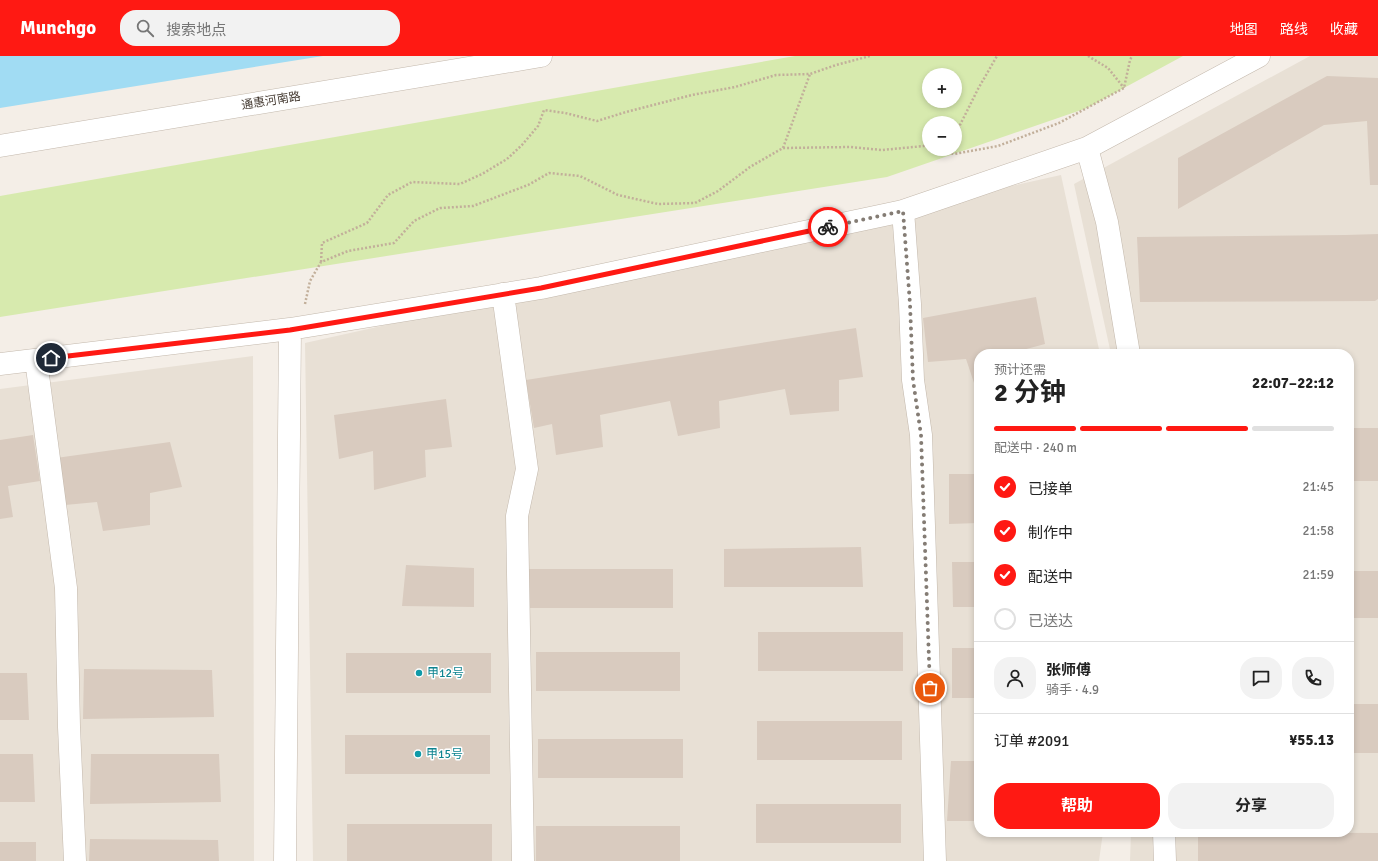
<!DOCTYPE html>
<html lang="zh">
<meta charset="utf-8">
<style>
body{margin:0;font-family:Signika,"Noto Sans SC",sans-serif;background:#f2f2f2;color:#222;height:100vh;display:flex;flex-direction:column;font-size:15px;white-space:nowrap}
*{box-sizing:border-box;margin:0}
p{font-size:13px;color:#767676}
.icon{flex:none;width:22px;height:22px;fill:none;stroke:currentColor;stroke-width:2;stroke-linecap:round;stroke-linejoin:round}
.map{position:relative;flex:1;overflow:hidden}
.details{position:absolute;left:974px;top:293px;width:380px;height:488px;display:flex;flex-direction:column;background:#fff;border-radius:16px;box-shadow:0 2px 6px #0003}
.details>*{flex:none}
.fabs{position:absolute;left:922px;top:12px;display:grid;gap:8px}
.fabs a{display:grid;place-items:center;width:40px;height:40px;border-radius:50%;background:#fff;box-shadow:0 2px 6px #0003;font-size:20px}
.pin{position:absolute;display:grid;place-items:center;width:34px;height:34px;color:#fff;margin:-17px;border:2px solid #fff;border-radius:50%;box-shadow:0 1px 4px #0007}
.courier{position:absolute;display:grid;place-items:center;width:40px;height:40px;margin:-20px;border:3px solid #ff1913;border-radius:50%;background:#fff;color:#222;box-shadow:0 1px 5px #0007}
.summary em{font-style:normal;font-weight:700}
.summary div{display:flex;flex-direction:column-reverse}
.summary{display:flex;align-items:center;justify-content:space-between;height:68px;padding:0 20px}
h1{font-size:26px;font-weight:700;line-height:30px}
.bar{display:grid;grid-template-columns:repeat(4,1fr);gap:6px 4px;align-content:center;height:48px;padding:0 20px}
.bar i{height:5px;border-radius:3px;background:#e0e0e0}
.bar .on{background:#ff1913}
.bar p{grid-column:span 4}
.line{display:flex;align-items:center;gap:10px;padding:0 20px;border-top:1px solid #e0e0e0}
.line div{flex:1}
.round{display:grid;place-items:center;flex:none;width:42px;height:42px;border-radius:16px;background:#f2f2f2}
ol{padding:0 20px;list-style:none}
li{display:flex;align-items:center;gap:12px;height:44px}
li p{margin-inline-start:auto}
li .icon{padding:4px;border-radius:50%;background:#ff1913;color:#fff;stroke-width:4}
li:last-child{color:#767676}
li i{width:22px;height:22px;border:2px solid #e0e0e0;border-radius:50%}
.cta{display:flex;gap:8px;margin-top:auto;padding:8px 20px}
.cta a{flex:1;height:46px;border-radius:16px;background:#ff1913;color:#fff;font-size:16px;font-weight:700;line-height:46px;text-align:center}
.cta a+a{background:#f2f2f2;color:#222}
header{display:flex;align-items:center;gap:24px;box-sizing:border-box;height:56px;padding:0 20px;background:#ff1913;color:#fff}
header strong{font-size:19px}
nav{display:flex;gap:22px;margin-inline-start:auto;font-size:14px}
.search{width:280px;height:36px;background:#f2f2f2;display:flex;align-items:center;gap:10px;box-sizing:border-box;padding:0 14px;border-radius:16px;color:#767676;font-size:15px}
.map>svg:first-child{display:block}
.residential{fill:#e8e0d5}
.green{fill:#d7eaae;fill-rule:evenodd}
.water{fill:#a1dcf3}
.building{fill:#d9cbbf}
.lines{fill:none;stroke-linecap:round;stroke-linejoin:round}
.minor-casing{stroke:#c3b8ac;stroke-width:23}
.path{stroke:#c2af9a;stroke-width:2.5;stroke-dasharray:2 2;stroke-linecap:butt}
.minor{stroke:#fff;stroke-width:22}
.done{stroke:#847c74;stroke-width:4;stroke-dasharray:0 7.2}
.route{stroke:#ff1913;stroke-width:5}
.culture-dot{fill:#0f9aa8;stroke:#fff;stroke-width:1.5}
.labels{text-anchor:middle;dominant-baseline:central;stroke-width:3;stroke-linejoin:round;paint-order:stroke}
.street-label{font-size:12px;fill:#483e36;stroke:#fff}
.culture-label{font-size:12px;fill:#0d838f;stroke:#fff;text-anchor:start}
</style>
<header>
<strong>Munchgo</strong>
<div class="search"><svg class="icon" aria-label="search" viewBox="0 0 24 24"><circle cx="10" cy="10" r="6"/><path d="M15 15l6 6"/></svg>搜索地点</div>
<nav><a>地图</a><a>路线</a><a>收藏</a></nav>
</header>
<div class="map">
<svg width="1378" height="805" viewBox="0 0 1378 805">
<rect width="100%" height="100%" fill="#f4eee7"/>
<path class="residential" d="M1310 0H1378V805H1130L1131 776H1349V298H1111L1074 128Z
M1061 119 1100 298H979V776H1103L1099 805H313L305 287Z
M253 300 254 805H0V333Z"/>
<path class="green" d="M795 0H1183L1087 52 887 121 0 261V140ZM929 19H955V45H929ZM929 67H955V93H929Z"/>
<path class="water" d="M0 0H323L0 52Z"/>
<path class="building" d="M1327 20 1378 22V129H1370L1367 65 1324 69 1178 153V102Z
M1378 178V243L1375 245 1140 246 1137 181 1346 179Z
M1036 241 1045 288 1015 296 1016 298H979V330H975L966 303 928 306 923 262Z
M856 272 863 321 839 324V355L790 359 785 333 719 345 720 372 678 380 670 345 600 359 603 391 556 399 552 368 534 372 526 324Z
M446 343 452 391 425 394 426 421 374 434 373 395 339 403 334 359Z
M1349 372H1378V425H1349Z
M33 379 40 425 8 430 13 461 0 463V384Z
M170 386 182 431 150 437V469L103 475 97 446 65 449 56 402Z
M949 418H979V467L949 468Z
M861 491 863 531H724V493Z
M952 506H979V551H953Z
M406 509 474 512V551L402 550Z
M527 513H673V552H527Z
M1349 515H1378V562H1349Z
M758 576H903V615H758Z
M952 592H979V642H952Z
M536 596H680V635H536Z
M346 597H491V637H346Z
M84 613 212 614 214 661 83 663Z
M0 617H27L29 664H0Z
M1349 648H1378V697H1349Z
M757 665H902V704H757Z
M345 679H490V718H345Z
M538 683H683V722H538Z
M0 698H33L35 746H0Z
M91 698H219L221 746 90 748Z
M951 705H979V765H947Z
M756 748H901V787H756Z
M347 768H492V805H347Z
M536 770H680V805H536Z
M1198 776 1378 777V805H1198Z
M90 783 218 784 219 805H89Z
M0 786H36V805H0Z"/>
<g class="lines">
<g class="minor-casing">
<path id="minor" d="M0 90 541 0
M1087 92 1107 166 1129 298
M903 155 910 248 913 324 921 379 935 805
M503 238 527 413 517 460 523 805
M36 304 66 532 69 671 75 805
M0 308 290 273 541 232 903 155 1087 92 1259 0
M1164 776 1165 805
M285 805 290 273"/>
</g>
<path class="path" d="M1088 0 1108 12 1124 32
M783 92 810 18
M936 93 954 98 998 90 1059 67 1124 32 1130 4 1132 0
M955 93 960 69 978 33 997 0
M321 206 322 187 367 167 388 139 412 126 460 128 482 118 507 103 522 89 538 70 544 54 565 57 597 65 626 56 692 39 735 31 776 19 810 18 836 9 870 0
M305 248 310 225 321 206 348 195 394 187 414 165 440 152 473 150 528 129 549 117 580 120 618 139 658 148 695 147 718 135 750 111 783 92 850 91 882 94 924 90 929 91"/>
<use href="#minor" class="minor"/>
</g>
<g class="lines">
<path class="done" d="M828 171 903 155 910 248 913 324 921 379 930 632"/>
<path class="route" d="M51 302 290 274 541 232 828 171"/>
</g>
<g class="culture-dot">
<circle cx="419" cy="617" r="4"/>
<circle cx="418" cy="698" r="4"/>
</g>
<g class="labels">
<g class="street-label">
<text transform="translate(271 45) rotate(-9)">通惠河南路</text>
</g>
<g class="culture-label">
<text x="427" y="617">甲12号</text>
<text x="426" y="698">甲15号</text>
</g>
</g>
</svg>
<div class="fabs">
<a>+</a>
<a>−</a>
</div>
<div class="pin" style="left:930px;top:632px;background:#ea580c"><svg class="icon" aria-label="bag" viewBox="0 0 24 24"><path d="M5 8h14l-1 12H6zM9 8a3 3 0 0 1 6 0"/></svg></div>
<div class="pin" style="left:51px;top:302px;background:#1f2937"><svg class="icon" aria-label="home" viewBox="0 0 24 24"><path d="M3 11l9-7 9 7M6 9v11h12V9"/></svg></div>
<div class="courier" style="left:828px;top:171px"><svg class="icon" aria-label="bike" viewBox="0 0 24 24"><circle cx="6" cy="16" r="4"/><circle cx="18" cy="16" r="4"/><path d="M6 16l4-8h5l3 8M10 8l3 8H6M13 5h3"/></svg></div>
<section class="details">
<div class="summary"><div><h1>2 分钟</h1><p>预计还需</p></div><em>22:07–22:12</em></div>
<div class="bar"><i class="on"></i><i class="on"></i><i class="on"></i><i></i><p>配送中 · 240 m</p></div>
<ol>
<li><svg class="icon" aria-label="check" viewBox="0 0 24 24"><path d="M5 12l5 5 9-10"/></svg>已接单<p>21:45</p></li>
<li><svg class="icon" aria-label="check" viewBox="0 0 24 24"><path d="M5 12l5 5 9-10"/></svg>制作中<p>21:58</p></li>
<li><svg class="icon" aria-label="check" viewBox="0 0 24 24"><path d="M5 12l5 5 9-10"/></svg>配送中<p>21:59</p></li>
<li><i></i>已送达</li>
</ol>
<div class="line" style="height:72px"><a class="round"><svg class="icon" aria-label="person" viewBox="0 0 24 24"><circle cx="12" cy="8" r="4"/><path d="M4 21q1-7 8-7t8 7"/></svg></a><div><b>张师傅</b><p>骑手 · 4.9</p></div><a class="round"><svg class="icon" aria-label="chat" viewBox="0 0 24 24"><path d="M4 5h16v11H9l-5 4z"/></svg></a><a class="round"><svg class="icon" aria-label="phone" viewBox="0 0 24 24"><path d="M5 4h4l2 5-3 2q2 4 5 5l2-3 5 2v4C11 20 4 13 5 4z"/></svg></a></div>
<div class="line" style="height:52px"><div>订单 #2091</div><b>¥55.13</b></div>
<div class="cta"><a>帮助</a><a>分享</a></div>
</section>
</div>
